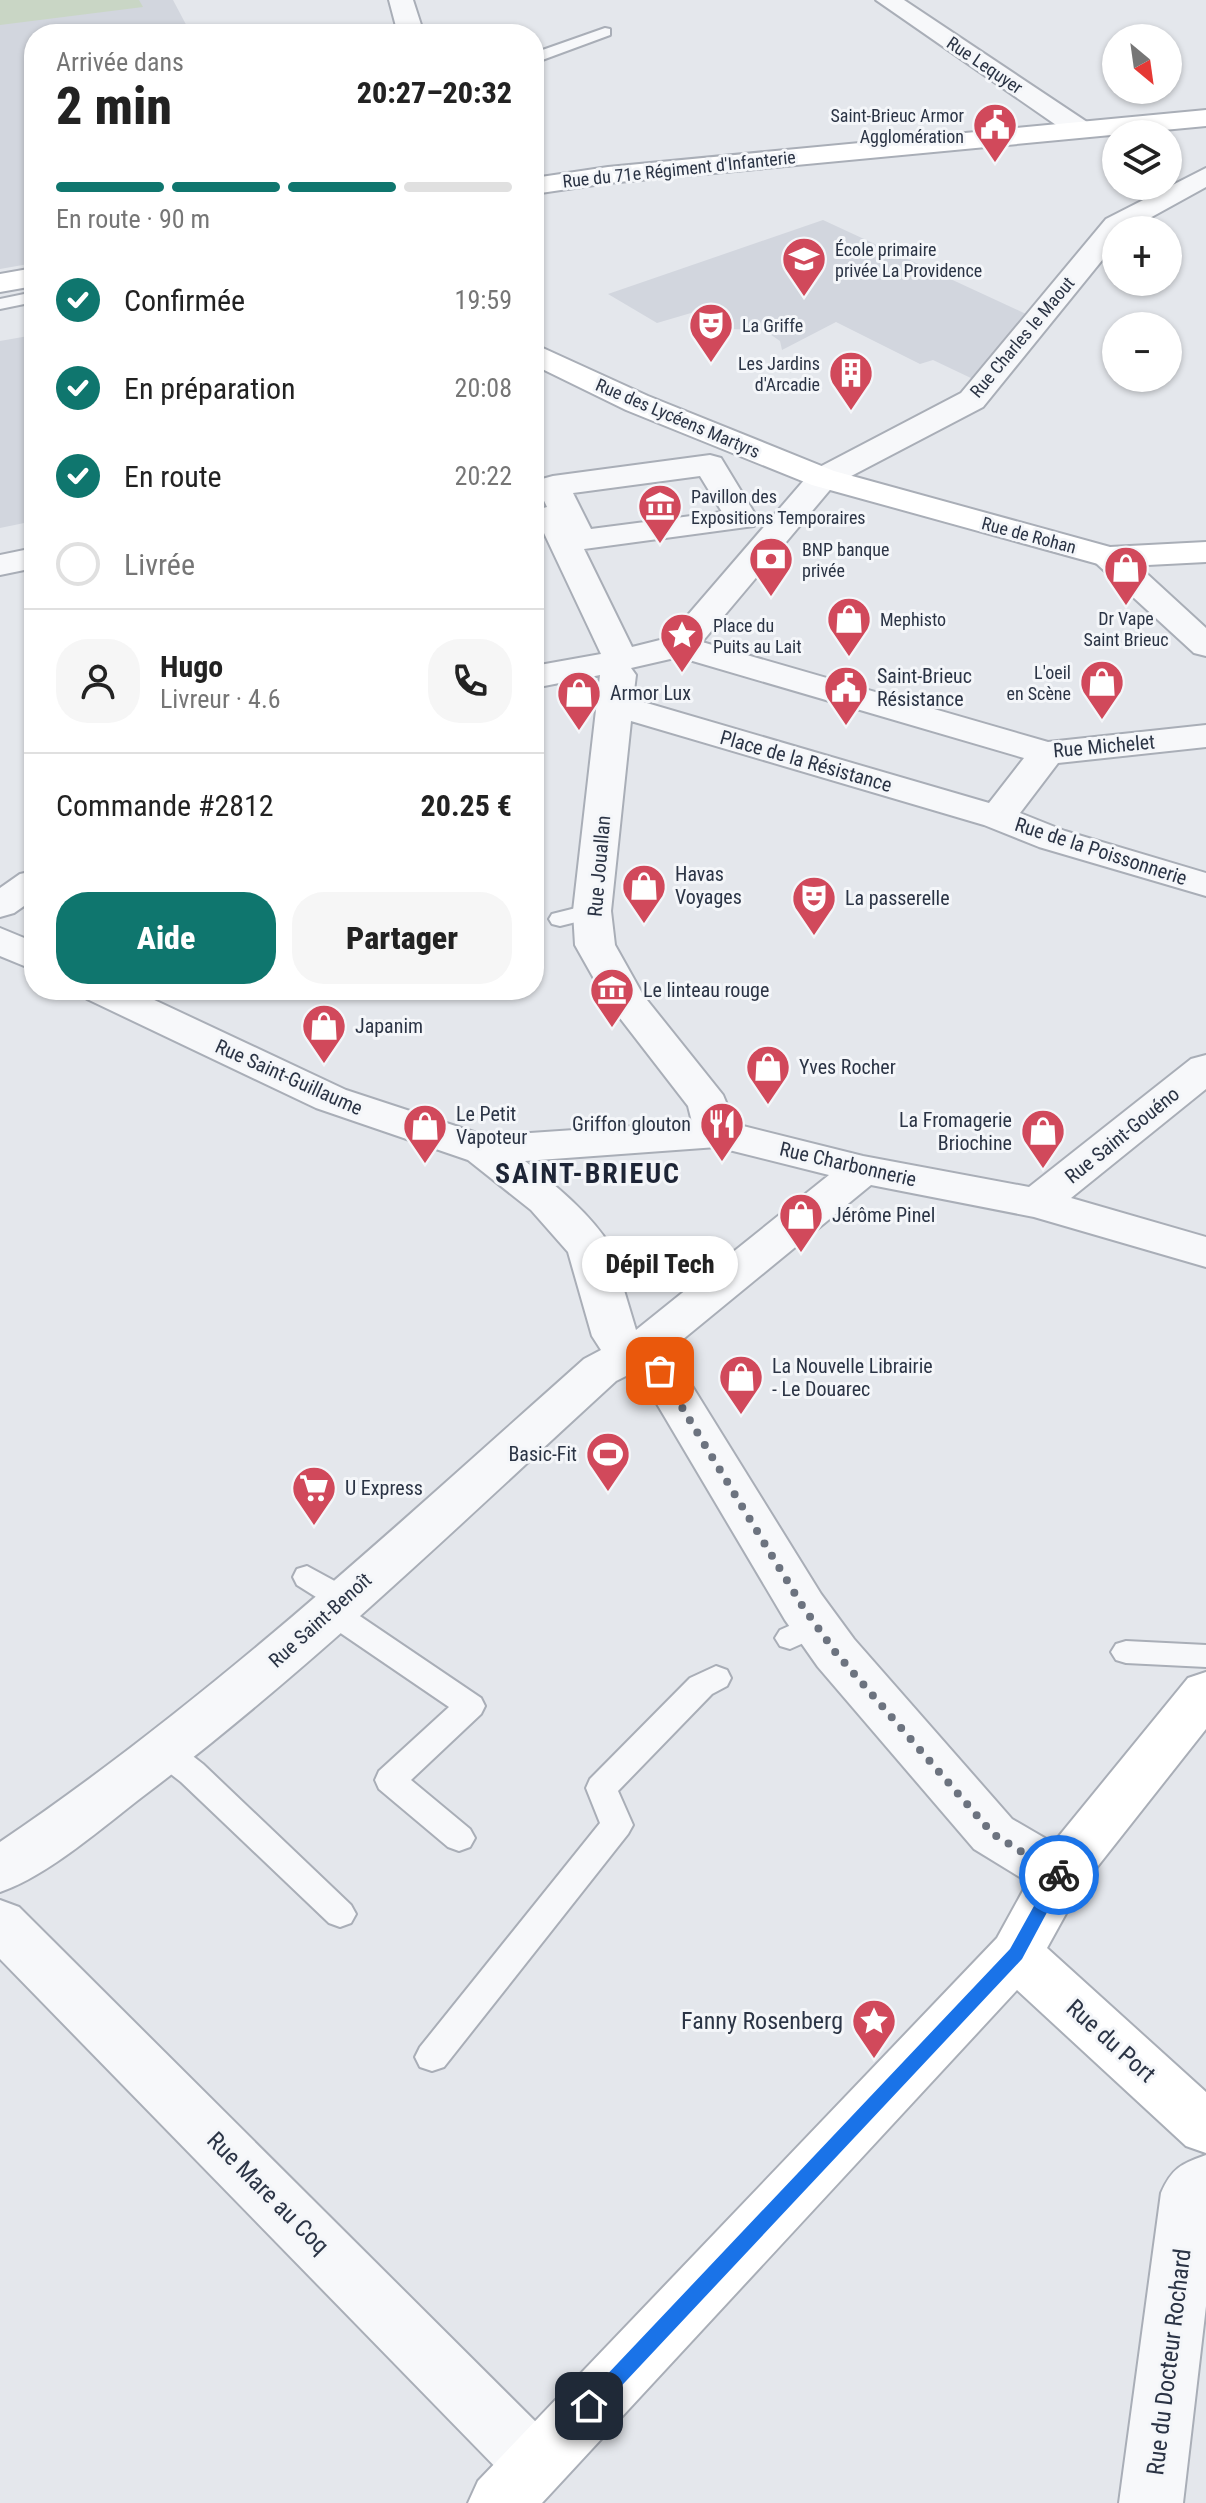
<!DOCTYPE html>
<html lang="fr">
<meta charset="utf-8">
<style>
body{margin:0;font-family:"Roboto Condensed",sans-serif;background:#f6f6f6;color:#222;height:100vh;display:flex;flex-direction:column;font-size:30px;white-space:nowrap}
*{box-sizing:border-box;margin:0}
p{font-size:26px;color:#767676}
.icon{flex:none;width:44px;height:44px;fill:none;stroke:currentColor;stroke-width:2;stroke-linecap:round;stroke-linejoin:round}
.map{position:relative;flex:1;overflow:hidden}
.panel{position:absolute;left:24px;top:24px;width:520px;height:976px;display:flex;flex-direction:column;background:#fff;border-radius:32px;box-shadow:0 2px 6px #0004}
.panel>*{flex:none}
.needle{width:52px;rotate:151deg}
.controls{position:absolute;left:1102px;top:24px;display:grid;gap:16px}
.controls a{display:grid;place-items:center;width:80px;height:80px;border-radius:50%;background:#fff;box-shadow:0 2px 6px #0004;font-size:40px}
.pin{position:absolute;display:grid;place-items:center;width:68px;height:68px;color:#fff;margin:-34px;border-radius:16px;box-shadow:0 4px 12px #0006}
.courier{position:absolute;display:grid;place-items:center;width:80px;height:80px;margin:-40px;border:6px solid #1a73e8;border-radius:50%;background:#fff;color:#222;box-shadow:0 2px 10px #0007}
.bubble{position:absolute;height:56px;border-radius:28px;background:#fff;box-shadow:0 2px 6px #0004;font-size:26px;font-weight:800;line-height:56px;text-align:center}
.summary em{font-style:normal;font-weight:800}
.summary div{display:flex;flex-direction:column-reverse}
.summary{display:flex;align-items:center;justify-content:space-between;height:136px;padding:0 32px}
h1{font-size:52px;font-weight:800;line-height:60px}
.bar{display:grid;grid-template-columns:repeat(4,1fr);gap:12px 8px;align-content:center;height:96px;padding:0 32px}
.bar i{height:10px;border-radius:6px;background:#e0e0e0}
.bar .on{background:#0f766e}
.bar p{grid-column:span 4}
.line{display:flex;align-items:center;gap:20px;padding:0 32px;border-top:2px solid #e0e0e0}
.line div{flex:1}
.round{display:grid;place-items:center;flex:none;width:84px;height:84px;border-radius:32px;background:#f6f6f6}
ol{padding:0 32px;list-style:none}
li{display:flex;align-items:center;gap:24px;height:88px}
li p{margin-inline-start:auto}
li .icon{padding:8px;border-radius:50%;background:#0f766e;color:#fff;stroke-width:4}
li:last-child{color:#767676}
li i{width:44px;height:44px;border:4px solid #e0e0e0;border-radius:50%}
.action{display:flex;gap:16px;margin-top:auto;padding:16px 32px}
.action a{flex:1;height:92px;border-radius:32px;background:#0f766e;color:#fff;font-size:32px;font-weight:800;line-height:92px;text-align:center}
.action a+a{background:#f6f6f6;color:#222}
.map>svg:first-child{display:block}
.built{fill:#d2d6de}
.green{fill:#c9d6c5}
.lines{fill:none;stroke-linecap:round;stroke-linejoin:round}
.lane-casing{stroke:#a9aeb7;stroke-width:4}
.street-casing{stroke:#a9aeb7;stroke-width:4}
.secondary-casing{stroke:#a9aeb7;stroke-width:4}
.lane{fill:#f7f8fa;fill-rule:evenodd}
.street{fill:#f7f8fa;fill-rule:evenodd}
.secondary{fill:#fff;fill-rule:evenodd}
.route{fill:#1a73e8}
.done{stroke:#6c737f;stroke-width:8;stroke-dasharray:0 14.4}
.labels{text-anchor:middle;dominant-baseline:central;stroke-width:6;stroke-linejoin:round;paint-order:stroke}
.far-street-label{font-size:18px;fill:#2b3445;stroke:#f4f6f9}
.far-poi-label{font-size:18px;fill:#2b3445;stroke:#f4f6f9;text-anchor:start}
.poi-label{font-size:20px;fill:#2b3445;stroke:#f4f6f9;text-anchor:start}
.street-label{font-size:20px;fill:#2b3445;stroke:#f4f6f9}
.near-poi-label{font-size:24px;fill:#2b3445;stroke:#f4f6f9;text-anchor:end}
.near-street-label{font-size:24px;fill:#2b3445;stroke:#f4f6f9}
.district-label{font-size:28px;font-weight:bold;letter-spacing:2px;fill:#1d2536;stroke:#f4f6f9}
</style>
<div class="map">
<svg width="1206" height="2503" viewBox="0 0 1206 2503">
<rect width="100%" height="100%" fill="#e4e7ec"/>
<path class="built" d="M0 0H173L191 34H34V263L0 269Z
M823 220 1026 314 973 379 933 360 920 364 836 322 782 350 780 341 764 330 728 329 725 333 691 313 657 323 608 294Z
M34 335V521L0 528V341Z"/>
<path class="green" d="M0 0H139L143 7 0 25Z"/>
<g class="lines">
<g class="lane-casing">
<path id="lane" d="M605 28 610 29V35L534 63V53Z
M34 188V202L26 197 28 190Z
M34 292V302L0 309V299Z
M592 904 600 906 603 911 600 916 560 926 552 924 549 919 552 914Z
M307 1566 353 1591 358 1599 353 1607 348 1608 481 1698 485 1706 481 1714 411 1780 470 1829 475 1838 470 1847 459 1851 448 1847 379 1789 375 1780 379 1771 449 1707 320 1619 315 1611 324 1602 297 1585 293 1577 297 1569Z
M816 1614 826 1617 831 1625 826 1633 790 1649 780 1646 775 1638 780 1630Z
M1126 1641 1206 1645V1667L1126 1663 1116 1660 1111 1652 1116 1644Z
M716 1666 727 1670 731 1678 727 1686 712 1694 618 1791 633 1825 628 1834 444 2067 432 2071 420 2067 415 2057 420 2047 600 1823 586 1788 590 1779 690 1678Z
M165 1740 176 1743 203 1764 351 1905 356 1914 351 1923 340 1927 329 1923 181 1782 154 1761 150 1752 154 1743Z"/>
</g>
<g class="street-casing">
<path id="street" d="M389 0H413L424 34H398Z
M876 0H904L1090 124 1094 130 1090 136H1072Z
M1206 168V187L1128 230H1116V243L983 407 834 485 702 642 1048 742 1206 725V747L1058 763 1020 813 1065 831 1206 873V896L1039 847 984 825 631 721 611 911 615 945 643 995 723 1095 735 1124 863 1156 1029 1187 1191 1059 1206 1055V1089L1071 1198 1206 1237V1267L1034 1217 871 1185 665 1354 676 1360 821 1594 854 1639 1012 1819 1079 1858 1087 1874 1079 1890 1060 1896 1041 1890 974 1849 818 1667 785 1620 644 1382 628 1375 616 1381C462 1522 312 1668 146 1794 105 1825 48 1876 0 1892V1842C210 1700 395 1527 584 1359L601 1350 592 1336 568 1252 531 1210 468 1160 316 1108 87 999 81 990H133L346 1090 486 1136 692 1122 688 1106 606 1000 575 945 573 911 600 675 534 688V666L601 654 536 516 540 509 547 507 537 486 542 479 553 476 710 455 721 458 758 519 754 526 584 549 632 647 668 638 812 471 961 393 1106 219ZM700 476 722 512 591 529 573 493ZM679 657 1024 758 989 803 633 699 636 675 631 668ZM717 1147 829 1175 636 1330 611 1247C590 1213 556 1186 525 1161Z
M1109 547 1121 550 1206 628V656L1194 653 1097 564 1092 557 1097 550Z
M34 548V568L0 575V555Z
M34 871V899L14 913 0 917V888L20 874Z
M0 928 34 942V970L0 956Z
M0 1900 19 1907 557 2443 566 2464 557 2485 535 2494 513 2485 0 1959Z
M1206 2155V2306L1183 2503H1119L1161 2193C1172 2168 1181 2164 1206 2155Z"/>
</g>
<g class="secondary-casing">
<path id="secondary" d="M1206 110V126L608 183 534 194V178L608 167Z
M34 268V286L0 292V274Z
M534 344 648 396 834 471 1110 547 1206 542V562L1109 567 812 485 626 410 534 365Z
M1206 1672V1729L1079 1890 1047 1948 1206 2092V2153L1186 2146 1017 1990 542 2503H468L478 2481 997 1938 1041 1858 1188 1678Z"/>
</g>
<use href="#lane" class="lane"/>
<use href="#street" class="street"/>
<use href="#secondary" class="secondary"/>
</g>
<path class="route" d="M1059 1869 1067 1875 1022 1959 596 2413 589 2415 583 2413 580 2406 583 2400 1010 1949 1054 1870Z"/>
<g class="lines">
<path class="done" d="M660 1371 803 1607 836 1653 993 1834 1059 1875"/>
</g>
<defs>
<g id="civic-pin" transform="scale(2.3)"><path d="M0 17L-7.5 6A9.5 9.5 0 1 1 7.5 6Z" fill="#d1495b" stroke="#f4f6f9"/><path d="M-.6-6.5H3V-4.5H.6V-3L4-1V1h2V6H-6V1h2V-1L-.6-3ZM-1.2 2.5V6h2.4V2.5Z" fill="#fff"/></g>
<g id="school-pin" transform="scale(2.3)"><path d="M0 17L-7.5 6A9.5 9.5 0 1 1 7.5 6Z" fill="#d1495b" stroke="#f4f6f9"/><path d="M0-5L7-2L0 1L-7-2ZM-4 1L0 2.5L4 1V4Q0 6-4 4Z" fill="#fff"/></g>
<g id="theatre-pin" transform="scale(2.3)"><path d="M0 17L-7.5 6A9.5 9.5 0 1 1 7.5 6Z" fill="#d1495b" stroke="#f4f6f9"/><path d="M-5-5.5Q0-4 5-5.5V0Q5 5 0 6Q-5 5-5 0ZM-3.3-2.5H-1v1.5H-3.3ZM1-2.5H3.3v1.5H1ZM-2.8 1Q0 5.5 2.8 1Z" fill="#fff"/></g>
<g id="building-pin" transform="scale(2.3)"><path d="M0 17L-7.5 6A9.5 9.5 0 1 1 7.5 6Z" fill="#d1495b" stroke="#f4f6f9"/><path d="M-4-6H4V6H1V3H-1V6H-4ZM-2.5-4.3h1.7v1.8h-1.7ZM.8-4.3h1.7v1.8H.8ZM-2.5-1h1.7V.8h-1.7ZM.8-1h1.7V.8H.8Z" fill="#fff"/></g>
<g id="museum-pin" transform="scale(2.3)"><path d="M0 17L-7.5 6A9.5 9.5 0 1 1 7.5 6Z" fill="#d1495b" stroke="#f4f6f9"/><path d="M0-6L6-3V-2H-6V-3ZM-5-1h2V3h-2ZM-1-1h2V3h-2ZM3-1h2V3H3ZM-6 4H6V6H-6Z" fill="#fff"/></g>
<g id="bank-pin" transform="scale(2.3)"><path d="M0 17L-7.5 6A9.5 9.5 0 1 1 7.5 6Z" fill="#d1495b" stroke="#f4f6f9"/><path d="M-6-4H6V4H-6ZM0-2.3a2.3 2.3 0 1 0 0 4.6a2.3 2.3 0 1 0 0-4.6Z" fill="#fff"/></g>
<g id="shop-pin" transform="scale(2.3)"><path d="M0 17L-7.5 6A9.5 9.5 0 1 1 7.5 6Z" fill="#d1495b" stroke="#f4f6f9"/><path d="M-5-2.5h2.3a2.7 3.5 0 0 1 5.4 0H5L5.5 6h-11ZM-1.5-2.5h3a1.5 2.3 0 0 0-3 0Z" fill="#fff"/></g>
<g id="sight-pin" transform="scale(2.3)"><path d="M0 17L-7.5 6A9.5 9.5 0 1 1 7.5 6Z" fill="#d1495b" stroke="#f4f6f9"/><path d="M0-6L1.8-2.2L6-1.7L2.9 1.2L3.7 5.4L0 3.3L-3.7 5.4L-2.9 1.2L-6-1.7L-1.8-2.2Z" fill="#fff"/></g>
<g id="restaurant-pin" transform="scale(2.3)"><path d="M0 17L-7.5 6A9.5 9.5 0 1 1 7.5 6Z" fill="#d1495b" stroke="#f4f6f9"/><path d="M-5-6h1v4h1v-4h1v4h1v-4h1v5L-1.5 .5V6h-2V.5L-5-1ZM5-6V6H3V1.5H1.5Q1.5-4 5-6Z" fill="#fff"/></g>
<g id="stadium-pin" transform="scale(2.3)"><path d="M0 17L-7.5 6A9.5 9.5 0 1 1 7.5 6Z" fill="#d1495b" stroke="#f4f6f9"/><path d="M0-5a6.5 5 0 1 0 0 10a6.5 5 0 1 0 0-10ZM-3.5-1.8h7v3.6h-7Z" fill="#fff"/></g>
<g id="supermarket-pin" transform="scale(2.3)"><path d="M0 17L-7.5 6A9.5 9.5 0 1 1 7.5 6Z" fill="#d1495b" stroke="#f4f6f9"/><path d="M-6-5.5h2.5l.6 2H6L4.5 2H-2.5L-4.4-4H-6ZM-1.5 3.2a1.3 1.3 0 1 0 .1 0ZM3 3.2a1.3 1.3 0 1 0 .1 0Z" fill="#fff"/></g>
</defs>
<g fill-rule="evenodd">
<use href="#civic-pin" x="995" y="125"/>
<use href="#school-pin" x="804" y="259"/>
<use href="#theatre-pin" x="711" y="325"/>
<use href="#building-pin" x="851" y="373"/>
<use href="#museum-pin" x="660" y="506"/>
<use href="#bank-pin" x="771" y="559"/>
<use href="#shop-pin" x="1126" y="568"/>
<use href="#shop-pin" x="849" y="619"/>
<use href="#sight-pin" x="682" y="635"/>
<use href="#shop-pin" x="1102" y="682"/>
<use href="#civic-pin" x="846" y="688"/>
<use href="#shop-pin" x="579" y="693"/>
<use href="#shop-pin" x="644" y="886"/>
<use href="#theatre-pin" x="814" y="898"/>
<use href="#museum-pin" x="612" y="990"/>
<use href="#shop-pin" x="324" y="1026"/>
<use href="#shop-pin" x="768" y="1067"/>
<use href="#restaurant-pin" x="722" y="1124"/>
<use href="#shop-pin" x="425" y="1126"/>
<use href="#shop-pin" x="1043" y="1131"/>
<use href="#shop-pin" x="801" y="1215"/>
<use href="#shop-pin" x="741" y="1377"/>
<use href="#stadium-pin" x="608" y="1454"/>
<use href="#supermarket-pin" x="314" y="1488"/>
<use href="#sight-pin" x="874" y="2021"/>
</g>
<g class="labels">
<g class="far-street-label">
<text transform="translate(985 65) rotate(34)">Rue Lequyer</text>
<text transform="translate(679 169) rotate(-6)">Rue du 71e Régiment d'Infanterie</text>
<text transform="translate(1022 337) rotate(-50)">Rue Charles le Maout</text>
<text transform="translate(678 418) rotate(23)">Rue des Lycéens Martyrs</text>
<text transform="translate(1029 535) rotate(15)">Rue de Rohan</text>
</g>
<g class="far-poi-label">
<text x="964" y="115" text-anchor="end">Saint-Brieuc Armor<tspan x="964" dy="21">Agglomération</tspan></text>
<text x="835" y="249">École primaire<tspan x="835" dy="21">privée La Providence</tspan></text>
<text x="742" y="325">La Griffe</text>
<text x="820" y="363" text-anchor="end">Les Jardins<tspan x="820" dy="21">d'Arcadie</tspan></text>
<text x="691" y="496">Pavillon des<tspan x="691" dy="21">Expositions Temporaires</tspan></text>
<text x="802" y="549">BNP banque<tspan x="802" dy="21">privée</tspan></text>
<text x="1126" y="618" text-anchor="middle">Dr Vape<tspan x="1126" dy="21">Saint Brieuc</tspan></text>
<text x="880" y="619">Mephisto</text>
<text x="713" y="625">Place du<tspan x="713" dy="21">Puits au Lait</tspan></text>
<text x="1071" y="672" text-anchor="end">L'oeil<tspan x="1071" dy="21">en Scène</tspan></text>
</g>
<g class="poi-label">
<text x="877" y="676">Saint-Brieuc<tspan x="877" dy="23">Résistance</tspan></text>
<text x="610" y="693">Armor Lux</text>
<text x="675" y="874">Havas<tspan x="675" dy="23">Voyages</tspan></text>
<text x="845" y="898">La passerelle</text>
<text x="643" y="990">Le linteau rouge</text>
<text x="355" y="1026">Japanim</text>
<text x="799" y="1067">Yves Rocher</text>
<text x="456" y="1114">Le Petit<tspan x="456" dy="23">Vapoteur</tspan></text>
<text x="1012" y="1120" text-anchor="end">La Fromagerie<tspan x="1012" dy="23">Briochine</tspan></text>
<text x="691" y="1124" text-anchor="end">Griffon glouton</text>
<text x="832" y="1215">Jérôme Pinel</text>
<text x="772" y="1366">La Nouvelle Librairie<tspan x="772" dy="23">- Le Douarec</tspan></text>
<text x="577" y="1454" text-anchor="end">Basic-Fit</text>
<text x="345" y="1488">U Express</text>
</g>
<g class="street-label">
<text transform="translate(1104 746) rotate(-5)">Rue Michelet</text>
<text transform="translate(806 761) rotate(16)">Place de la Résistance</text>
<text transform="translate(1101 851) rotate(18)">Rue de la Poissonnerie</text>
<text transform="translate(599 866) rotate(-85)">Rue Jouallan</text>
<text transform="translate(289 1077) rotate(24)">Rue Saint-Guillaume</text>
<text transform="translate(1122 1135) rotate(-39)">Rue Saint-Gouéno</text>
<text transform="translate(848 1164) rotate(13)">Rue Charbonnerie</text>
<text transform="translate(320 1620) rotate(-42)">Rue Saint-Benoît</text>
</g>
<g class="near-poi-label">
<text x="843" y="2021">Fanny Rosenberg</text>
</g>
<g class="near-street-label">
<text transform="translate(1111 2041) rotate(42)">Rue du Port</text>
<text transform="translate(268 2193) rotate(45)">Rue Mare au Coq</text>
<text transform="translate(1169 2362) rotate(-83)">Rue du Docteur Rochard</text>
</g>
<g class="district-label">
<text x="588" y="1173">SAINT-BRIEUC</text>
</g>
</g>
</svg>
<div class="controls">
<a><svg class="needle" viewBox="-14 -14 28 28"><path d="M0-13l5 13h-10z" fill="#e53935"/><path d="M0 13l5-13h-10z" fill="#767676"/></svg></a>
<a><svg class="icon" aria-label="layers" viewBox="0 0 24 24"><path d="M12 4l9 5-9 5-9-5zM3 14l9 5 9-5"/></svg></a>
<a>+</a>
<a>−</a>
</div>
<div class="pin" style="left:660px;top:1371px;background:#ea580c"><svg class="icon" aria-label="bag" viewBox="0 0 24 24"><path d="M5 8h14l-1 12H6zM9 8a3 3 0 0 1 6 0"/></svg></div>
<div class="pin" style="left:589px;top:2406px;background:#1f2937"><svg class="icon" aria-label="home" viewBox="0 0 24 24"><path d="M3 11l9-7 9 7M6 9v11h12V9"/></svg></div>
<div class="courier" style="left:1059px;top:1875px"><svg class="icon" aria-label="bike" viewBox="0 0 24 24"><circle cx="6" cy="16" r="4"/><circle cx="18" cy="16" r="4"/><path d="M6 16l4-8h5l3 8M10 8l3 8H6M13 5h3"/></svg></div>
<div class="bubble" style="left:582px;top:1236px;width:156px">Dépil Tech</div>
<section class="panel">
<div class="summary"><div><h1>2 min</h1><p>Arrivée dans</p></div><em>20:27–20:32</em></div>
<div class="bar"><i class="on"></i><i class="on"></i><i class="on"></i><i></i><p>En route · 90 m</p></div>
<ol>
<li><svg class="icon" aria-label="check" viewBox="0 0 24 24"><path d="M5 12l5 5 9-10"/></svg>Confirmée<p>19:59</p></li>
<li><svg class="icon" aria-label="check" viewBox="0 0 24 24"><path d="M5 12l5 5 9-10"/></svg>En préparation<p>20:08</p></li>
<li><svg class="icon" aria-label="check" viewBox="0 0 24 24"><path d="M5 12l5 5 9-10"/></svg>En route<p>20:22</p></li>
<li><i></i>Livrée</li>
</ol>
<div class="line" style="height:144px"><a class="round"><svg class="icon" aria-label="person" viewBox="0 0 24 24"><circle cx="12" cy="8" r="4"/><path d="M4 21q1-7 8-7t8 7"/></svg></a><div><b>Hugo</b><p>Livreur · 4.6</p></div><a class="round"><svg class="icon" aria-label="phone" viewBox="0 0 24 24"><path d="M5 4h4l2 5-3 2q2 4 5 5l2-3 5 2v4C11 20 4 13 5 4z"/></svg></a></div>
<div class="line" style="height:104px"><div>Commande #2812</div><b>20.25 €</b></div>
<div class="action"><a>Aide</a><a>Partager</a></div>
</section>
</div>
